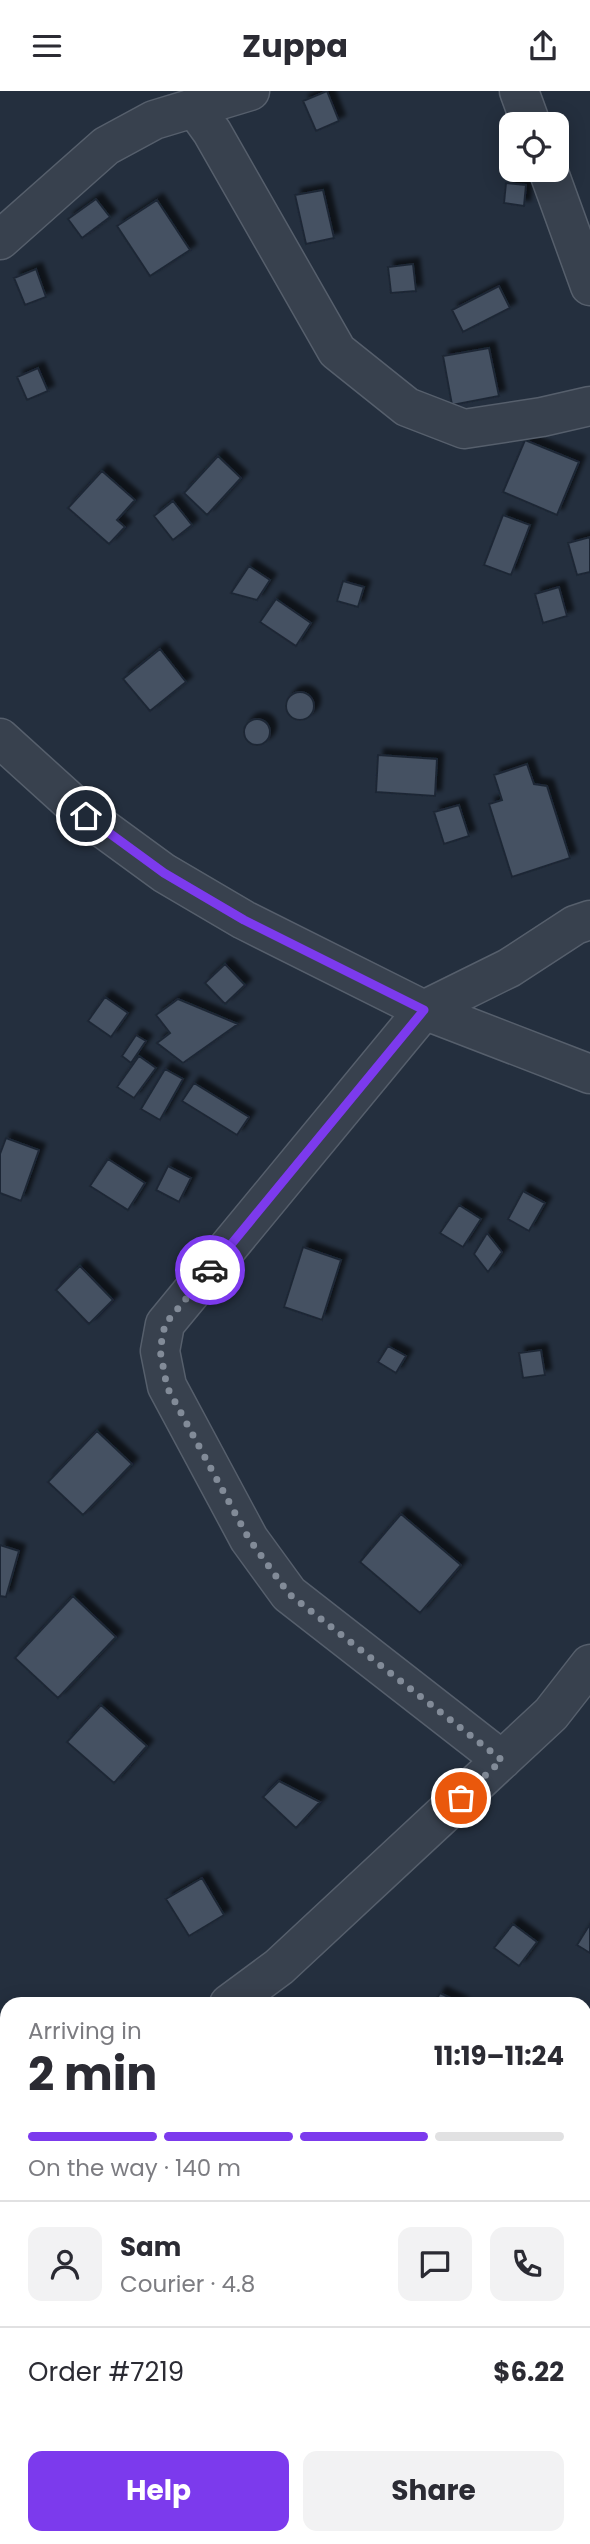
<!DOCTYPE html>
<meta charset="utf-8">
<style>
body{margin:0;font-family:Poppins,sans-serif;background:#f2f2f3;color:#2b2b33;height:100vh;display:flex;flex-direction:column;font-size:26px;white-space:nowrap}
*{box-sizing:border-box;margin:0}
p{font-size:23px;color:#7c7c81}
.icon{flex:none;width:38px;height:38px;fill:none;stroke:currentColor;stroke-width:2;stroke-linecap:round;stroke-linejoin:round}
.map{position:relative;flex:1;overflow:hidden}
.details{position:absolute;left:0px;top:1906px;width:592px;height:548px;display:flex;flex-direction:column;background:#fff;border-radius:21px 21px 0 0;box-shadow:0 4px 18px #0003}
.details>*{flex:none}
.fabs{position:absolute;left:499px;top:21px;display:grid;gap:14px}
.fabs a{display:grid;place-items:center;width:70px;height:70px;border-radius:14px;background:#fff;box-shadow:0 4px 18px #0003;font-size:35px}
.pin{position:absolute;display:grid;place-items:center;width:60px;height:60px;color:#fff;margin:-30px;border:4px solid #fff;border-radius:50%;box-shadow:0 2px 7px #0007}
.courier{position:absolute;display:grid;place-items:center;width:70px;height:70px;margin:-35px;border:5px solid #7c3aed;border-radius:50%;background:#fff;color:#222;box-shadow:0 2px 9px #0007}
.summary em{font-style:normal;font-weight:700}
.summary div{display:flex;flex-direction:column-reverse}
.summary{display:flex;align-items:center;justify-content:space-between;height:119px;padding:0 28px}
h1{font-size:46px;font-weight:700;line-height:52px}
.bar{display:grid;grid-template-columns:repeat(4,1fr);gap:10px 7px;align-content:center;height:84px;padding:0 28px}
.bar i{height:9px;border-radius:5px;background:#e1e1e2}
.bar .selected{background:#7c3aed}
.bar p{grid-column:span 4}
.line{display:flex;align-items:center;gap:18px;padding:0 28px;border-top:2px solid #e1e1e2}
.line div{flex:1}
.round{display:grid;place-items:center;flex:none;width:74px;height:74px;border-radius:14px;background:#f2f2f3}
.primary-button{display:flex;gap:14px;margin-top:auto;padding:14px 28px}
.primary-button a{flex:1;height:80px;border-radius:14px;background:#7c3aed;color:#fff;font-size:28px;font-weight:700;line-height:80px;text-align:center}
.primary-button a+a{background:#f2f2f3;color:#2b2b33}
header{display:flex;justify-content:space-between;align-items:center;height:91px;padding:0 28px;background:#fff;font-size:32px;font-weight:700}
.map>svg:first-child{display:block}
.building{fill:#455162;stroke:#1f2835;stroke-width:2;filter:url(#shadow)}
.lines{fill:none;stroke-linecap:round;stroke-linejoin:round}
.minor-casing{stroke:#565f6c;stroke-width:41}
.minor{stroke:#38414e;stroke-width:38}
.done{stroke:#828b98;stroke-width:7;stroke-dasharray:0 12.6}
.route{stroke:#7c3aed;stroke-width:9}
</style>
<header><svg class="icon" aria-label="menu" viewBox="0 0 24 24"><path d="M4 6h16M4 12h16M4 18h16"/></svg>Zuppa<svg class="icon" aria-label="share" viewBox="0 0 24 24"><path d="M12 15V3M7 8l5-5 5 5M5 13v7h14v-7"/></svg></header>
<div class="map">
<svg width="590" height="2453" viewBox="0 0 590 2453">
<defs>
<filter id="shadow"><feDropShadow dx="6" dy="-6" stdDeviation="2" flood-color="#0009"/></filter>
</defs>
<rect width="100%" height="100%" fill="#242f3e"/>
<path class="building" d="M327 0 339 30 316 40 303 10Z
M506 92 526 94 524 115 504 112Z
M323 99 334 147 306 153 295 104Z
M96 108 110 126 82 147 68 128Z
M157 109 190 159 150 185 117 135Z
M413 173 416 200 391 202 388 176Z
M36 178 46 206 25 214 14 187Z
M499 195 510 217 463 241 452 219Z
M489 257 499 305 452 314 443 265Z
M38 277 48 300 27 309 17 286Z
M525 349 579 371 557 424 503 401Z
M218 365 241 387 207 424 184 402Z
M102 380 135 409 117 429 125 436 109 453 68 417Z
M173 410 192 434 173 449 154 425Z
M503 424 530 434 511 484 484 474Z
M590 446V481L577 484 568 452Z
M249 475 270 489 257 509 231 502Z
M343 490 364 496 358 516 337 510Z
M559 496 567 525 543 532 535 503Z
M276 508 311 532 296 555 260 531Z
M160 558 186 591 150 620 123 588Z
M286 615a14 14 0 1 1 28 0a14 14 0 1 1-28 0Z
M244 641a13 13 0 1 1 26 0a13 13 0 1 1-26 0Z
M378 664 437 668 435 705 376 701Z
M527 673 534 693 547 695 570 767 512 786 489 713 502 709 494 684Z
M459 714 469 745 444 753 434 721Z
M225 873 245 894 225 913 205 892Z
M105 906 128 922 111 946 88 930Z
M178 908 238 933 183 972 157 952 170 942 156 924Z
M136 944 146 950 131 972 122 965Z
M139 965 156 977 134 1007 117 996Z
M165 978 183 988 160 1029 141 1018Z
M194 992 249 1026 237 1044 182 1010Z
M6 1047 39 1059 21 1110 0 1102V1063Z
M108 1068 145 1092 128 1119 90 1095Z
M168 1075 191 1087 179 1111 156 1099Z
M523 1100 545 1112 529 1140 508 1128Z
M459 1114 481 1128 463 1156 440 1142Z
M487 1142 502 1161 488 1181 474 1163Z
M303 1156 341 1169 322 1229 284 1216Z
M80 1175 113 1209 89 1233 56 1199Z
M388 1255 406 1265 396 1282 378 1271Z
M541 1259 545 1284 523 1287 519 1262Z
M97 1340 132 1373 83 1424 48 1391Z
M401 1423 461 1474 420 1522 360 1471Z
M0 1454 19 1460 6 1506 0 1505Z
M73 1505 116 1546 58 1607 15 1567Z
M101 1614 147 1655 114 1692 67 1651Z
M279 1690 320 1711 296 1737 263 1706Z
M202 1787 224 1824 189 1845 166 1808Z
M513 1833 537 1851 519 1875 494 1857Z
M590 1833V1862L577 1854Z
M440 1902 463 1913H434Z
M584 1999 590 2001V2021L584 2035Z
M584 2142 590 2145V2171L584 2168Z
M7 2255V2303L0 2294V2260Z"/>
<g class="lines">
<g class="minor-casing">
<path id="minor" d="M519 0 531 33
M194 16 212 41 337 260 407 316 464 338 542 326 590 315
M548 79 590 195
M0 149 106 55 154 29 250 0
M0 647 86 725 164 782 244 829 424 919 590 983
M502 1669 289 1503 249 1448 167 1295 160 1260 165 1233 424 919 509 877 575 834 590 829
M229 1913 279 1876 551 1623 590 1573
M0 2081 7 2075
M584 2356 590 2349
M0 2401 7 2402
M231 2446 249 2453
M509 2453 514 2446"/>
</g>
<use href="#minor" class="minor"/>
</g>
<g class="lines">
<path class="done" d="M210 1179 165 1233 160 1259 167 1296 249 1448 289 1503 502 1669 461 1707"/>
<path class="route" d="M86 725 164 782 244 829 424 919 210 1179"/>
</g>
</svg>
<div class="fabs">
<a><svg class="icon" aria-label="locate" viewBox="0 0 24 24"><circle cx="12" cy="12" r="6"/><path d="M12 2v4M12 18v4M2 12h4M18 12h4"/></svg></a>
</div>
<div class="pin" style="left:461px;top:1707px;background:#ea580c"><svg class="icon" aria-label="bag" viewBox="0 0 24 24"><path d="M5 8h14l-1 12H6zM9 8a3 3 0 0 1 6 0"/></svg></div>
<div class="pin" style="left:86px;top:725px;background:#1f2937"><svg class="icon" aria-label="home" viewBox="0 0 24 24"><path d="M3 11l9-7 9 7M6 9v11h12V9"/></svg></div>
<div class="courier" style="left:210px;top:1179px"><svg class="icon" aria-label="car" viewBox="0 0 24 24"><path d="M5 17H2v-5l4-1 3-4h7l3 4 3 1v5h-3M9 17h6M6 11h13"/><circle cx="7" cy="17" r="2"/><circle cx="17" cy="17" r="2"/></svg></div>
<section class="details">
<div class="summary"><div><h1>2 min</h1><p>Arriving in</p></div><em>11:19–11:24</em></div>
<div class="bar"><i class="selected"></i><i class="selected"></i><i class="selected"></i><i></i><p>On the way · 140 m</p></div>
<div class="line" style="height:126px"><a class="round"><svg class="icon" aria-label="person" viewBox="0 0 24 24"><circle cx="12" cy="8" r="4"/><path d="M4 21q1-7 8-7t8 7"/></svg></a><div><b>Sam</b><p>Courier · 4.8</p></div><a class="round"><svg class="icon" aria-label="chat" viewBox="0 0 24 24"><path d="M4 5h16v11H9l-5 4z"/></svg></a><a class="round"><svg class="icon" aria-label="phone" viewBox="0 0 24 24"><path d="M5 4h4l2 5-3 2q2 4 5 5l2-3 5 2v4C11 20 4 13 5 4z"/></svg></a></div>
<div class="line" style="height:91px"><div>Order #7219</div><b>$6.22</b></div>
<div class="primary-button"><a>Help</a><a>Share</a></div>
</section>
</div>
